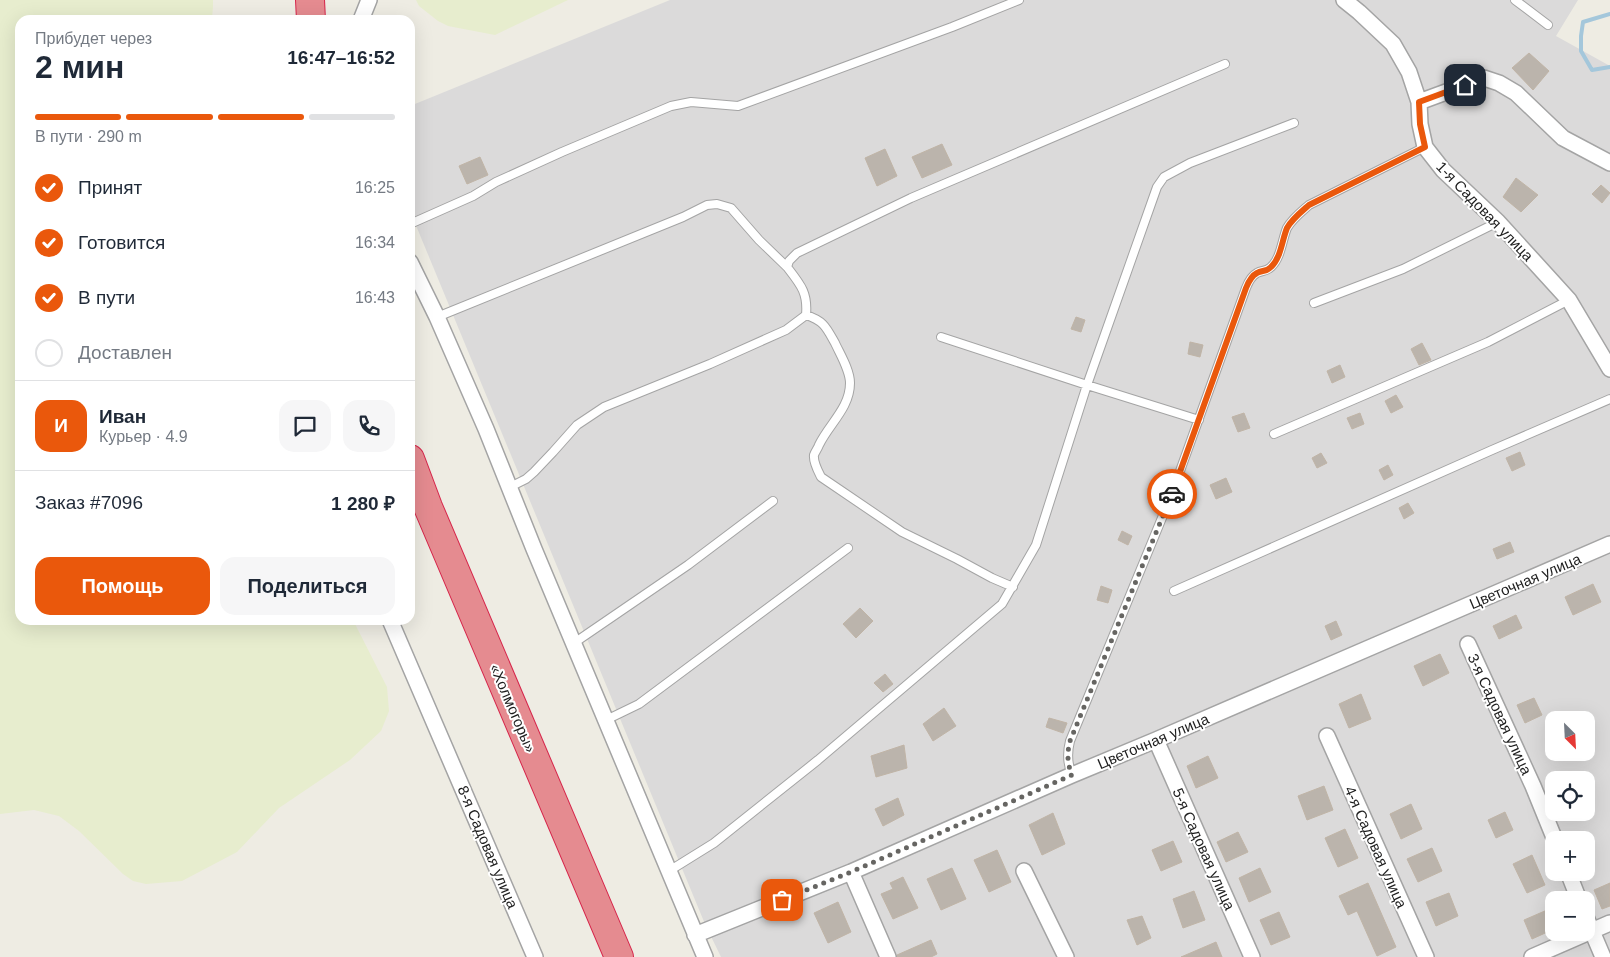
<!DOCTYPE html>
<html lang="ru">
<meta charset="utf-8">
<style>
body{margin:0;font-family:Arial,sans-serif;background:#f6f6f7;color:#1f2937;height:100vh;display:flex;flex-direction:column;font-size:19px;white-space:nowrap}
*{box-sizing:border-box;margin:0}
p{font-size:16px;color:#747a83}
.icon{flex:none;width:28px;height:28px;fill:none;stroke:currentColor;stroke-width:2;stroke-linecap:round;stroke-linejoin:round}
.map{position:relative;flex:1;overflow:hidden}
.drawer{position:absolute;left:15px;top:15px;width:400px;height:610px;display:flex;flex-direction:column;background:#fff;border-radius:15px;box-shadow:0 5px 20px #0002}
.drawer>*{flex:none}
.needle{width:32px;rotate:156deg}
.buttons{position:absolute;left:1545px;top:711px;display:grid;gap:10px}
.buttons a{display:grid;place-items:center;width:50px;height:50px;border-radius:10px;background:#fff;box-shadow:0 5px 20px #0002;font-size:25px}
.pin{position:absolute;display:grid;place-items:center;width:42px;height:42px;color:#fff;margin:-21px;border-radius:10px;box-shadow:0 2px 8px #0006}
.courier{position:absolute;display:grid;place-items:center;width:50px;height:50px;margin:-25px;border:4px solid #ea580c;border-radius:50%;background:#fff;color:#222;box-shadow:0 1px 6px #0007}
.overview em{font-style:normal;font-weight:600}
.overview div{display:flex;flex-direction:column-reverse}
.overview{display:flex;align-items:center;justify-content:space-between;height:85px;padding:0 20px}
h1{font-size:32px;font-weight:600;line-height:38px}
.bar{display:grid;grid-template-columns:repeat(4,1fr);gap:8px 5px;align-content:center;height:60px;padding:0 20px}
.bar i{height:6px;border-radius:4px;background:#e0e1e3}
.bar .on{background:#ea580c}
.bar p{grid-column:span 4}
.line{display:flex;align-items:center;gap:12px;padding:0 20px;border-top:1px solid #e0e1e3}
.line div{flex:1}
.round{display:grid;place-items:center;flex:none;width:52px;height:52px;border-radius:15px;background:#f6f6f7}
ol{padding:0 20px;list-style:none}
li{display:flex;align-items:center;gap:15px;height:55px}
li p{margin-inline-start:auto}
li .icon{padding:5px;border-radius:50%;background:#ea580c;color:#fff;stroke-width:4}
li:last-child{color:#747a83}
li i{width:28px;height:28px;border:2px solid #e0e1e3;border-radius:50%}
.button{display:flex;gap:10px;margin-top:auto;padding:10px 20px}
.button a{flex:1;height:58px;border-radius:15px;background:#ea580c;color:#fff;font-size:20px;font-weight:600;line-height:58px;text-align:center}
.button a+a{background:#f6f6f7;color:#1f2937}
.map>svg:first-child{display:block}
.residential{fill:#dbdada;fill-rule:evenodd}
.farmland{fill:#e7edce}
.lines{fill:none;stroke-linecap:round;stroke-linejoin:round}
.stream{stroke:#a4c7db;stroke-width:4}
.building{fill:#bbb4ac;stroke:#c0b4a6}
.lane-casing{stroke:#a4a4a4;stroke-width:10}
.street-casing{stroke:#a4a4a4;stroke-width:18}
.highway-casing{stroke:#d6264b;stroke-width:30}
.lane{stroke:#fff;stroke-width:8}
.street{stroke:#fff;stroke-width:15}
.highway{stroke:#e58b90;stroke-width:28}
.done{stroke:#666562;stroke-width:5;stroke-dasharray:0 9}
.route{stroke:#ea580c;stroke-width:6}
.labels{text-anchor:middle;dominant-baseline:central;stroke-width:4;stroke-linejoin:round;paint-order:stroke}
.street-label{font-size:15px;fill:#1d1d1d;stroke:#fff}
</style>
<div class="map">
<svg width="1610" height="957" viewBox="0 0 1610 957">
<rect width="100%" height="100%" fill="#eeece3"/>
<path class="residential" d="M670 0H1578L1556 36 1610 66V957H721L705 924 410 211V106ZM1554 720H1586V752H1554ZM1554 780H1586V812H1554ZM1554 840H1586V872H1554ZM1554 900H1586V932H1554Z"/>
<path class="farmland" d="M0 0H213V6L212 20H20V620H353L387 687 389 711 381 731 350 760 279 808 237 852 182 881 146 884 133 881 123 874 79 831 59 816 34 810 0 814Z
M416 0H568L495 35 448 26 438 21 419 6Z"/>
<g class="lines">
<path class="stream" d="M1610 14 1583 22 1581 36V51L1592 70 1610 67"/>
</g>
<path class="building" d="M1529 53 1549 71 1533 90 1512 68Z
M942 144 952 165 922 178 912 157Z
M885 149 897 176 877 186 865 158Z
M480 157 488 175 467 184 459 166Z
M1516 178 1538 195 1521 212 1503 197Z
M1601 185 1610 193 1602 203 1592 194Z
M1076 317 1085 320 1081 332 1071 329Z
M1190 342 1203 345 1200 357 1188 354Z
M1422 343 1431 360 1419 365 1411 349Z
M1340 365 1345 377 1332 383 1327 371Z
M1396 395 1403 407 1391 413 1385 401Z
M1244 413 1250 428 1238 432 1232 417Z
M1360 413 1364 424 1352 429 1347 418Z
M1520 452 1525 465 1512 471 1506 458Z
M1321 453 1327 463 1317 468 1312 458Z
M1388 465 1393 475 1384 480 1379 470Z
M1226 478 1232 492 1216 499 1210 485Z
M1408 503 1414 513 1404 519 1399 508Z
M1122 531 1132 536 1128 545 1118 540Z
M1510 542 1514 552 1497 559 1493 549Z
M1593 584 1601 602 1573 615 1565 597Z
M1101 586 1112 590 1108 603 1097 600Z
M860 608 873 621 856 638 843 624Z
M1516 615 1522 628 1499 639 1493 626Z
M1336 621 1342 635 1331 640 1325 626Z
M1440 654 1449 673 1423 686 1414 666Z
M885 674 893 684 883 692 874 683Z
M1361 694 1371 719 1349 728 1339 704Z
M1534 698 1542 715 1525 723 1517 705Z
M944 708 956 726 933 741 923 724Z
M1049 718 1067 723 1063 733 1046 727Z
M904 745 907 768 876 777 871 756Z
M1208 756 1218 778 1196 788 1187 766Z
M1324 786 1333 810 1307 820 1298 796Z
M898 798 904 815 883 826 875 809Z
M1411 804 1422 829 1401 839 1390 814Z
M1505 812 1513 830 1496 838 1488 820Z
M1053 813 1065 844 1042 855 1029 825Z
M1345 829 1358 858 1338 867 1325 838Z
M1238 832 1248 852 1226 862 1217 842Z
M1173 841 1182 862 1161 871 1152 850Z
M1432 848 1442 871 1418 882 1407 859Z
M997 850 1011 882 989 892 974 860Z
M1532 855 1545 885 1527 893 1513 864Z
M952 868 966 899 941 910 927 879Z
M1260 868 1271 892 1249 902 1239 878Z
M903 877 918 908 893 919 881 894 893 889 890 883Z
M1368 883 1396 947 1377 956 1357 911 1348 915 1339 896Z
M1610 883V906L1602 909 1594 890Z
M1194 891 1205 920 1183 928 1173 899Z
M1449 893 1458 916 1436 926 1426 902Z
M838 902 851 932 828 943 814 913Z
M1554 907V929L1532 939 1524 920Z
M1279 912 1290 937 1271 945 1260 920Z
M1142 916 1151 938 1137 945 1127 920Z
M931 940 937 954 931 957H897V955Z
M1216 942 1222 957H1181Z"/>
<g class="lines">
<g class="lane-casing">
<path id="lane" d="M1515 0 1548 25
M410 224 473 196 496 182 562 152 671 106 691 102 738 106 952 27 1019 0
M1314 303 1403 269 1498 222
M806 315C824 321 826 327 835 343 840 354 850 370 850 383 850 408 829 424 819 445 818 448 815 452 814 455 813 462 818 471 821 477L902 532 957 559 992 578 1013 587
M437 317 683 217 707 205 717 204 731 208 759 240 787 267
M941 337 1087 385 1199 420
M1274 434 1488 342 1569 300
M510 487 526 479 534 472 553 452 577 425 604 407 710 364 786 330 806 315C808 293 801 285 787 267L789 261 797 253 911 198 1225 64
M1174 591 1492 450 1610 399
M574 643 688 565 773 501
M606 720 639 704 848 548
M1072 775C1067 763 1067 753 1070 741L1171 496 1246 288C1248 283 1251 276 1257 273 1262 270 1266 272 1271 267 1281 258 1282 240 1287 228 1292 219 1301 212 1309 205L1425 147
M669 871 714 843 818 760 1002 604 1036 545 1087 385 1157 187 1164 177 1190 163 1294 123"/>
</g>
<g class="street-casing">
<path id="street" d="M1344 0 1359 12 1393 44 1409 72 1419 102 1420 124 1425 147 1443 170 1498 222 1569 300 1610 369
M361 20 369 0
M1419 102 1484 78 1499 83 1516 93 1563 138 1610 163
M410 262 437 317 486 429 534 549 705 957
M390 620 535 957
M1468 644 1533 786 1555 840
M1327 736 1426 957
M1156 740 1252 957
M1024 871 1066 957
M851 872 888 957
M1568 872 1579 900
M1586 917 1603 957
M695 935 851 872 1072 775 1156 740 1610 544
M1532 957 1610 923"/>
</g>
<g class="highway-casing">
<path id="highway" d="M310 0 311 20
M410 459 428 507 619 957"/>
</g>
<use href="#lane" class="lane"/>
<use href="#street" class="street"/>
<use href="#highway" class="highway"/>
</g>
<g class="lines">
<path class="done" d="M782 900 851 872 1072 775C1067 763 1067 753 1070 741L1172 494"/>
<path class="route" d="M1172 494 1246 288C1248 283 1251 276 1257 273 1262 270 1266 272 1271 267 1281 258 1282 240 1287 228 1292 219 1301 212 1309 205L1425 147 1420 124 1419 102 1465 85"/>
</g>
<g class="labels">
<g class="street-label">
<text transform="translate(1485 211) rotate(46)">1-я Садовая улица</text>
<text transform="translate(1525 581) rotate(-23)">Цветочная улица</text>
<text transform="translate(513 708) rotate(67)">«Холмогоры»</text>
<text transform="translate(1500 714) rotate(65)">3-я Садовая улица</text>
<text transform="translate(1153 741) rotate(-23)">Цветочная улица</text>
<text transform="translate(488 847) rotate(67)">8-я Садовая улица</text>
<text transform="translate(1376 847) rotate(66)">4-я Садовая улица</text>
<text transform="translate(1204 849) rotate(66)">5-я Садовая улица</text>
</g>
</g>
</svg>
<div class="buttons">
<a><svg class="needle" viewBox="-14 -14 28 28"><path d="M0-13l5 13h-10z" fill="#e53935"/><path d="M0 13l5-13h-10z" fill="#747a83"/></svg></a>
<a><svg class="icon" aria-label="locate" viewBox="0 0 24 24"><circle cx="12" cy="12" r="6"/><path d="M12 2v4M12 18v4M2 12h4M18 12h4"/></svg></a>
<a>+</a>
<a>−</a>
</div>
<div class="pin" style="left:782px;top:900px;background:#ea580c"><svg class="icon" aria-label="bag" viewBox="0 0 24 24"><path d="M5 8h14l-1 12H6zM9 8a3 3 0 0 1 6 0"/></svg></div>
<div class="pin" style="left:1465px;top:85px;background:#1f2937"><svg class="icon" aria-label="home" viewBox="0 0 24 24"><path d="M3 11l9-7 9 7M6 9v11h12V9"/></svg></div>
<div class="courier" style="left:1172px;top:494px"><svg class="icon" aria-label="car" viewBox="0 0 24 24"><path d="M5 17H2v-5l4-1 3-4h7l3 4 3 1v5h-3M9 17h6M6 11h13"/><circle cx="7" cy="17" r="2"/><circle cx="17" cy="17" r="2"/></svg></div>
<section class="drawer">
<div class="overview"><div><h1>2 мин</h1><p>Прибудет через</p></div><em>16:47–16:52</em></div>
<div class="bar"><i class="on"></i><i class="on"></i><i class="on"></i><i></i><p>В пути · 290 m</p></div>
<ol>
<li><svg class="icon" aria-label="check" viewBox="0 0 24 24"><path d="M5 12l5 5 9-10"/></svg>Принят<p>16:25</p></li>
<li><svg class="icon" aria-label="check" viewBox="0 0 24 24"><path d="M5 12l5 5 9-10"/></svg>Готовится<p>16:34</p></li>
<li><svg class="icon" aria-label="check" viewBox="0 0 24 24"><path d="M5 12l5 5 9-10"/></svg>В пути<p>16:43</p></li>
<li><i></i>Доставлен</li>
</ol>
<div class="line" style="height:90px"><b class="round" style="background:#ea580c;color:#fff">И</b><div><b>Иван</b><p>Курьер · 4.9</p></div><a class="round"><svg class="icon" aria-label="chat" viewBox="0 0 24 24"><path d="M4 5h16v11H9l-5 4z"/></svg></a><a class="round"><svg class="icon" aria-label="phone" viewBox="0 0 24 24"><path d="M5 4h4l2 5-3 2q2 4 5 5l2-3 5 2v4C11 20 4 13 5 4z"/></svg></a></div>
<div class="line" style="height:65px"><div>Заказ #7096</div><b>1 280 ₽</b></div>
<div class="button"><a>Помощь</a><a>Поделиться</a></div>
</section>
</div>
